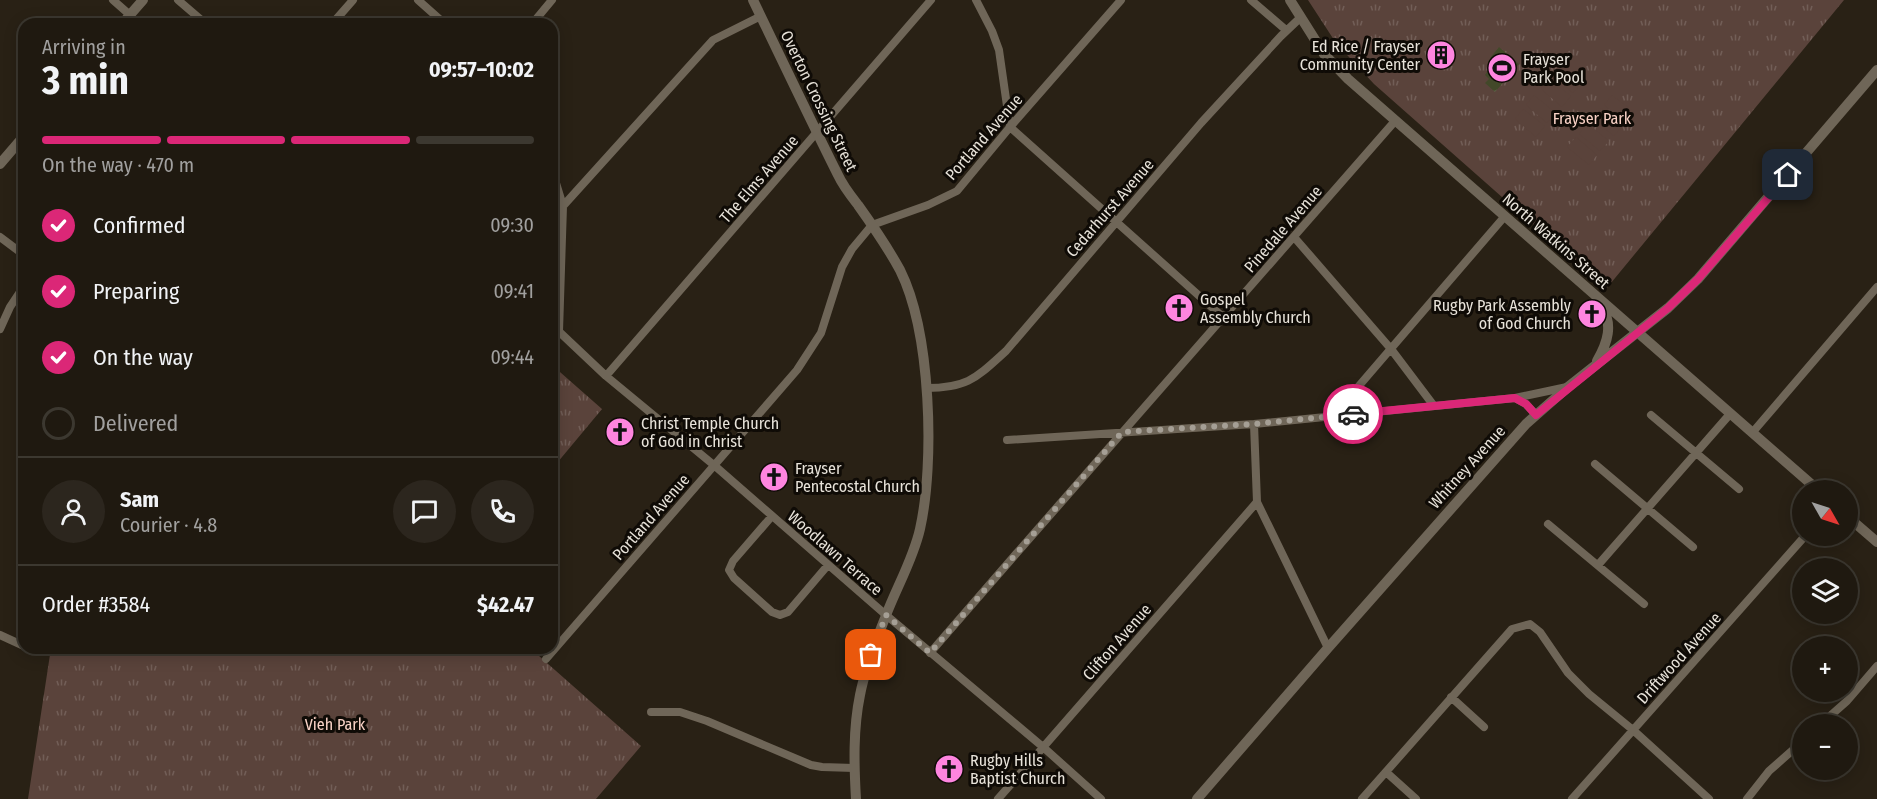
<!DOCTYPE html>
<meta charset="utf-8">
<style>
body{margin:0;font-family:"Fira Sans Condensed",sans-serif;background:#2c261e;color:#f1f3f6;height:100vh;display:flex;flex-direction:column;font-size:22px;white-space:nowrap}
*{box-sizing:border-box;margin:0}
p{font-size:20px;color:#a1a09f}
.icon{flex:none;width:33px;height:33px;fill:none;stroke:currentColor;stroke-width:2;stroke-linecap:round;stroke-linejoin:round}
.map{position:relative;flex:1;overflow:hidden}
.sheet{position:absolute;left:18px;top:18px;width:540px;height:636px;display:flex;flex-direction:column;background:#1f1910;border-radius:18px;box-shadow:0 3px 15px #0003,0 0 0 2px #3c3830}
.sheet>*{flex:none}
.needle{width:39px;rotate:129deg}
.controls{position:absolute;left:1792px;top:480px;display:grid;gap:12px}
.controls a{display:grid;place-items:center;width:66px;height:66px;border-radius:50%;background:#1f1910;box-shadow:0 3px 15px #0003,0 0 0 2px #3c3830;font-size:30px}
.pin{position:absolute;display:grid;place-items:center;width:51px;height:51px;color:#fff;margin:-26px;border-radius:12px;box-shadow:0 3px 9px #0006}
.courier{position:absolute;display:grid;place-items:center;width:60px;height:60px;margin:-30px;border:4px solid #db2777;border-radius:50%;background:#fff;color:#222;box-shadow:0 2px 8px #0007}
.headline em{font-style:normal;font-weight:700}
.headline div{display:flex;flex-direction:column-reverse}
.headline{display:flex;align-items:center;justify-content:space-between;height:102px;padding:0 24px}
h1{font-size:39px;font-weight:700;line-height:45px}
.bar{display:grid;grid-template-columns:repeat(4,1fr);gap:9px 6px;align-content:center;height:72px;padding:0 24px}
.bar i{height:8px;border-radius:4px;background:#3c3830}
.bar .on{background:#db2777}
.bar p{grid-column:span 4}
.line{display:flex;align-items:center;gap:15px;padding:0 24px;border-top:2px solid #3c3830}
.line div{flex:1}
.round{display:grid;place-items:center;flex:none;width:63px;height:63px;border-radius:32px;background:#2c261e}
ol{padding:0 24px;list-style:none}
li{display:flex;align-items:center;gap:18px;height:66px}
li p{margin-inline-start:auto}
li .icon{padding:6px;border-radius:50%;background:#db2777;color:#fff;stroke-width:4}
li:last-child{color:#a1a09f}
li i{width:33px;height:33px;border:3px solid #3c3830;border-radius:50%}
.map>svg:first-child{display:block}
.park{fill:url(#park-tufts)}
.pitch{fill:#5a433b}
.water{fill:url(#water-ripples)}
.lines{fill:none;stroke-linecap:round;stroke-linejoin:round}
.street{stroke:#6f6658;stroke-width:8}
.secondary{stroke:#6f6658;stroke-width:10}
.done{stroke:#a59f95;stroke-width:6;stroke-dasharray:0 10.8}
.route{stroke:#db2777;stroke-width:8}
.labels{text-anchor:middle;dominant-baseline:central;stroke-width:6;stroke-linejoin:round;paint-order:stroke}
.poi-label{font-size:16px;fill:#e8e3da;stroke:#0f0b06;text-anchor:start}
.street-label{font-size:16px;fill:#e8e3da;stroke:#0f0b06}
.park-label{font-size:16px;fill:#f9d2c6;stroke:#0f0b06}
</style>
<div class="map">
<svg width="1877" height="799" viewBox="0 0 1877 799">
<defs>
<pattern id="park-tufts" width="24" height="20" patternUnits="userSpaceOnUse" patternTransform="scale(1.5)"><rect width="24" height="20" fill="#5a433b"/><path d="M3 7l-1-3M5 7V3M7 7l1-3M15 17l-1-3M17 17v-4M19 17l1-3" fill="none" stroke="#725e57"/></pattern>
<pattern id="water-ripples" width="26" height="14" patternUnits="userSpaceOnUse" patternTransform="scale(1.5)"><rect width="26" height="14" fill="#424829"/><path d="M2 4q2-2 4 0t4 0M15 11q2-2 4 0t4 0" fill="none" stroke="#5d6247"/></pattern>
</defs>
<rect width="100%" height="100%" fill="#292115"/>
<path class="park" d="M1308 0H1844L1606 289 1374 84 1336 43Z
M552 365 602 409 552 469Z
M51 648H530L641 746 596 799H28Z"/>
<path class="pitch" d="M1560 65 1582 83 1573 93 1552 75Z
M1549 79 1571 96 1562 107 1541 89Z
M1534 95 1556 113 1547 123 1526 105Z
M1612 95 1634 112 1625 123 1604 105Z
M1601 108 1622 126 1614 136 1593 119Z
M1523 109 1545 126 1536 137 1515 119Z
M1587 123 1609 141 1600 151 1579 134Z
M1576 137 1597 155 1589 165 1567 147Z"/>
<path class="water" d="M1499 47 1519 64 1495 92 1485 83 1489 79 1485 75 1494 62 1490 58Z"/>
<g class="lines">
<path class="street" d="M113 0 130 15
M178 0 206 24
M418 0 445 24
M976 0 992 31 999 50 1010 127 1224 318
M1251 0 1286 30
M537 18 552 0
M332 24 353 0
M552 170 563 206 559 331
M563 206 713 40 761 16
M0 237 24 255
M1294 237 1391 349 1434 406
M552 325 606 376 715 466 886 615 1043 747 1101 799
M0 329 10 307 24 286
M606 376 931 0
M926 388C968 388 976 378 1006 351L1201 123 1281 36 1300 18
M1536 415 1526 404 1515 398 1567 387
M1651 415 1739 489
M1333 416 1505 216
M1254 424 1257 502 1328 648
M1752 433 1877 287
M1007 440 1254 424 1515 398
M1595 464 1693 547
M772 516 733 561 729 570 734 578 772 612 780 615 788 612 828 565
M1548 524 1644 604
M1598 565 1730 414
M0 635 24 646
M29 648 37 651
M930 653C1084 475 1240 299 1395 121
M546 659 797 370 821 333 842 267 852 249 872 225 928 205 957 191 1010 127 1121 0
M1451 697 1484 727
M651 712H680L707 721 811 765 822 767 854 768
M1821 724 1847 701 1877 666
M1386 772 1416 799
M998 799 1257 502
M1362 799 1512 629 1530 624 1540 632 1568 673 1589 694 1633 730 1709 799
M1572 799 1805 536
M1747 799 1769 771 1803 741"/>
<path class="secondary" d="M753 0C781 58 809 117 838 175 843 186 851 196 858 205 873 226 888 248 900 270 931 332 935 462 920 529 913 560 896 588 885 618 875 643 865 669 860 695 853 729 854 765 856 799
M1290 0 1324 54 1348 79 1818 490
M122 24 143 0
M0 164 24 136
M1597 361C1608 342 1613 325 1602 306
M1848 517 1877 542
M1197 799 1328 648 1526 424 1568 387 1668 308 1698 279 1877 70"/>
</g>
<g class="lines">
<path class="done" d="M871 655 886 615 930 653 1122 432 1254 424 1353 414"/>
<path class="route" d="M1353 414 1515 398 1526 404 1536 415 1668 308 1698 279 1788 175"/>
</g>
<defs>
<g id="building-disc" transform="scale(1.5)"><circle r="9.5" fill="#fe85df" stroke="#0f0b06"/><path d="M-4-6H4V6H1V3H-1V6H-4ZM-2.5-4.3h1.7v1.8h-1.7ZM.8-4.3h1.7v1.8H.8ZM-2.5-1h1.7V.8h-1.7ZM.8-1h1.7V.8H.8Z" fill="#111"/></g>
<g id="stadium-disc" transform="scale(1.5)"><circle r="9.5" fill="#fe85df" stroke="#0f0b06"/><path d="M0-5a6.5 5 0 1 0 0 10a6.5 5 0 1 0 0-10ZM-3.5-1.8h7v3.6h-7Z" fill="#111"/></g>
<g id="church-disc" transform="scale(1.5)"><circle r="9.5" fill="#fe85df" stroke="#0f0b06"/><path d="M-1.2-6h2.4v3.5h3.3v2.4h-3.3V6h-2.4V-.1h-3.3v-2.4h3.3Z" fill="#111"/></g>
</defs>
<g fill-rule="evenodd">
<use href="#building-disc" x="1441" y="55"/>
<use href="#stadium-disc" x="1502" y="68"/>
<use href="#church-disc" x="1179" y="308"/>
<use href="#church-disc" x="1592" y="314"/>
<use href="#church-disc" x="620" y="432"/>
<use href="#church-disc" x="774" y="477"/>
<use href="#church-disc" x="949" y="769"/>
</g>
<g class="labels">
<g class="poi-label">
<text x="1420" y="46" text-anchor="end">Ed Rice / Frayser<tspan x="1420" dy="18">Community Center</tspan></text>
<text x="1523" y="59">Frayser<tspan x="1523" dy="18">Park Pool</tspan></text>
<text x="1200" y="299">Gospel<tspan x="1200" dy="18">Assembly Church</tspan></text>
<text x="1571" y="305" text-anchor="end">Rugby Park Assembly<tspan x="1571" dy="18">of God Church</tspan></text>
<text x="641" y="423">Christ Temple Church<tspan x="641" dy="18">of God in Christ</tspan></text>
<text x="795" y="468">Frayser<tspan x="795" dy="18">Pentecostal Church</tspan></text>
<text x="970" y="760">Rugby Hills<tspan x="970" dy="18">Baptist Church</tspan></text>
</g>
<g class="street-label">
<text transform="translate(819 101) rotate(64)">Overton Crossing Street</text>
<text transform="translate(984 137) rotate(-49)">Portland Avenue</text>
<text transform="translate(759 179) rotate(-49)">The Elms Avenue</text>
<text transform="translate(1110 208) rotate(-49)">Cedarhurst Avenue</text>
<text transform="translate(1283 229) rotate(-49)">Pinedale Avenue</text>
<text transform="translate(1556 241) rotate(41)">North Watkins Street</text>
<text transform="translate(1467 467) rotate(-48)">Whitney Avenue</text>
<text transform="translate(651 517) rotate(-49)">Portland Avenue</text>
<text transform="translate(835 553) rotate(41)">Woodlawn Terrace</text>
<text transform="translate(1117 642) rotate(-49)">Clifton Avenue</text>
<text transform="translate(1679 658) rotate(-48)">Driftwood Avenue</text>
</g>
<g class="park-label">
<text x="1592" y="118">Frayser Park</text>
<text x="335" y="724">Vieh Park</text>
</g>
</g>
</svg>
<div class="controls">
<a><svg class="needle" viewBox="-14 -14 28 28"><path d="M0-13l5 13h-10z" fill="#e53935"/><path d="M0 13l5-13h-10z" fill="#a1a09f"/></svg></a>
<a><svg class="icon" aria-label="layers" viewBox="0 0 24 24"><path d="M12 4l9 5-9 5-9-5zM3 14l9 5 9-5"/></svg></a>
<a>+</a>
<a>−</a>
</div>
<div class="pin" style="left:871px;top:655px;background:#ea580c"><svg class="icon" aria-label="bag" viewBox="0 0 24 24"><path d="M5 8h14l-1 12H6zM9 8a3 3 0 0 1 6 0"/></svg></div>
<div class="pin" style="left:1788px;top:175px;background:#1f2937"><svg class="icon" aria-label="home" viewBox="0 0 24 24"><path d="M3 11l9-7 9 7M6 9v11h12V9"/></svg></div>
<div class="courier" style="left:1353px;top:414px"><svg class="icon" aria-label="car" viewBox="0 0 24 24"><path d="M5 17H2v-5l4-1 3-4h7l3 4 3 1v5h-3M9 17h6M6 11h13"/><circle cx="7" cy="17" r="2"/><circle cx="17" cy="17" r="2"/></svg></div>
<section class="sheet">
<div class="headline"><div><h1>3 min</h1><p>Arriving in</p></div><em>09:57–10:02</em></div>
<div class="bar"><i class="on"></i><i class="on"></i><i class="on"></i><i></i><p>On the way · 470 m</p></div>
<ol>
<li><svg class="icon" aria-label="check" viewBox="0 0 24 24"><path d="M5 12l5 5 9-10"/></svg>Confirmed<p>09:30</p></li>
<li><svg class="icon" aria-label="check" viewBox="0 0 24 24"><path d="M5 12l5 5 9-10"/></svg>Preparing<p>09:41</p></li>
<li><svg class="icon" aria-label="check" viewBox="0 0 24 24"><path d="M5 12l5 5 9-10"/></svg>On the way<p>09:44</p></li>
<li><i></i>Delivered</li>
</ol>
<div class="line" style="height:108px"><a class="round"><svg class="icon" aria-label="person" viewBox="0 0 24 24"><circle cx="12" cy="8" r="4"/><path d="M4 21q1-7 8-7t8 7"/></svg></a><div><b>Sam</b><p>Courier · 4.8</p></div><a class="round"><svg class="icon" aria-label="chat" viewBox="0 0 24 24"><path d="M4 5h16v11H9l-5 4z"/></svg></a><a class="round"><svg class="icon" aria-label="phone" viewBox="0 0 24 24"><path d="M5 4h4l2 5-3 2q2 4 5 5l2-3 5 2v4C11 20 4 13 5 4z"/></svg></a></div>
<div class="line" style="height:78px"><div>Order #3584</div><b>$42.47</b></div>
</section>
</div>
